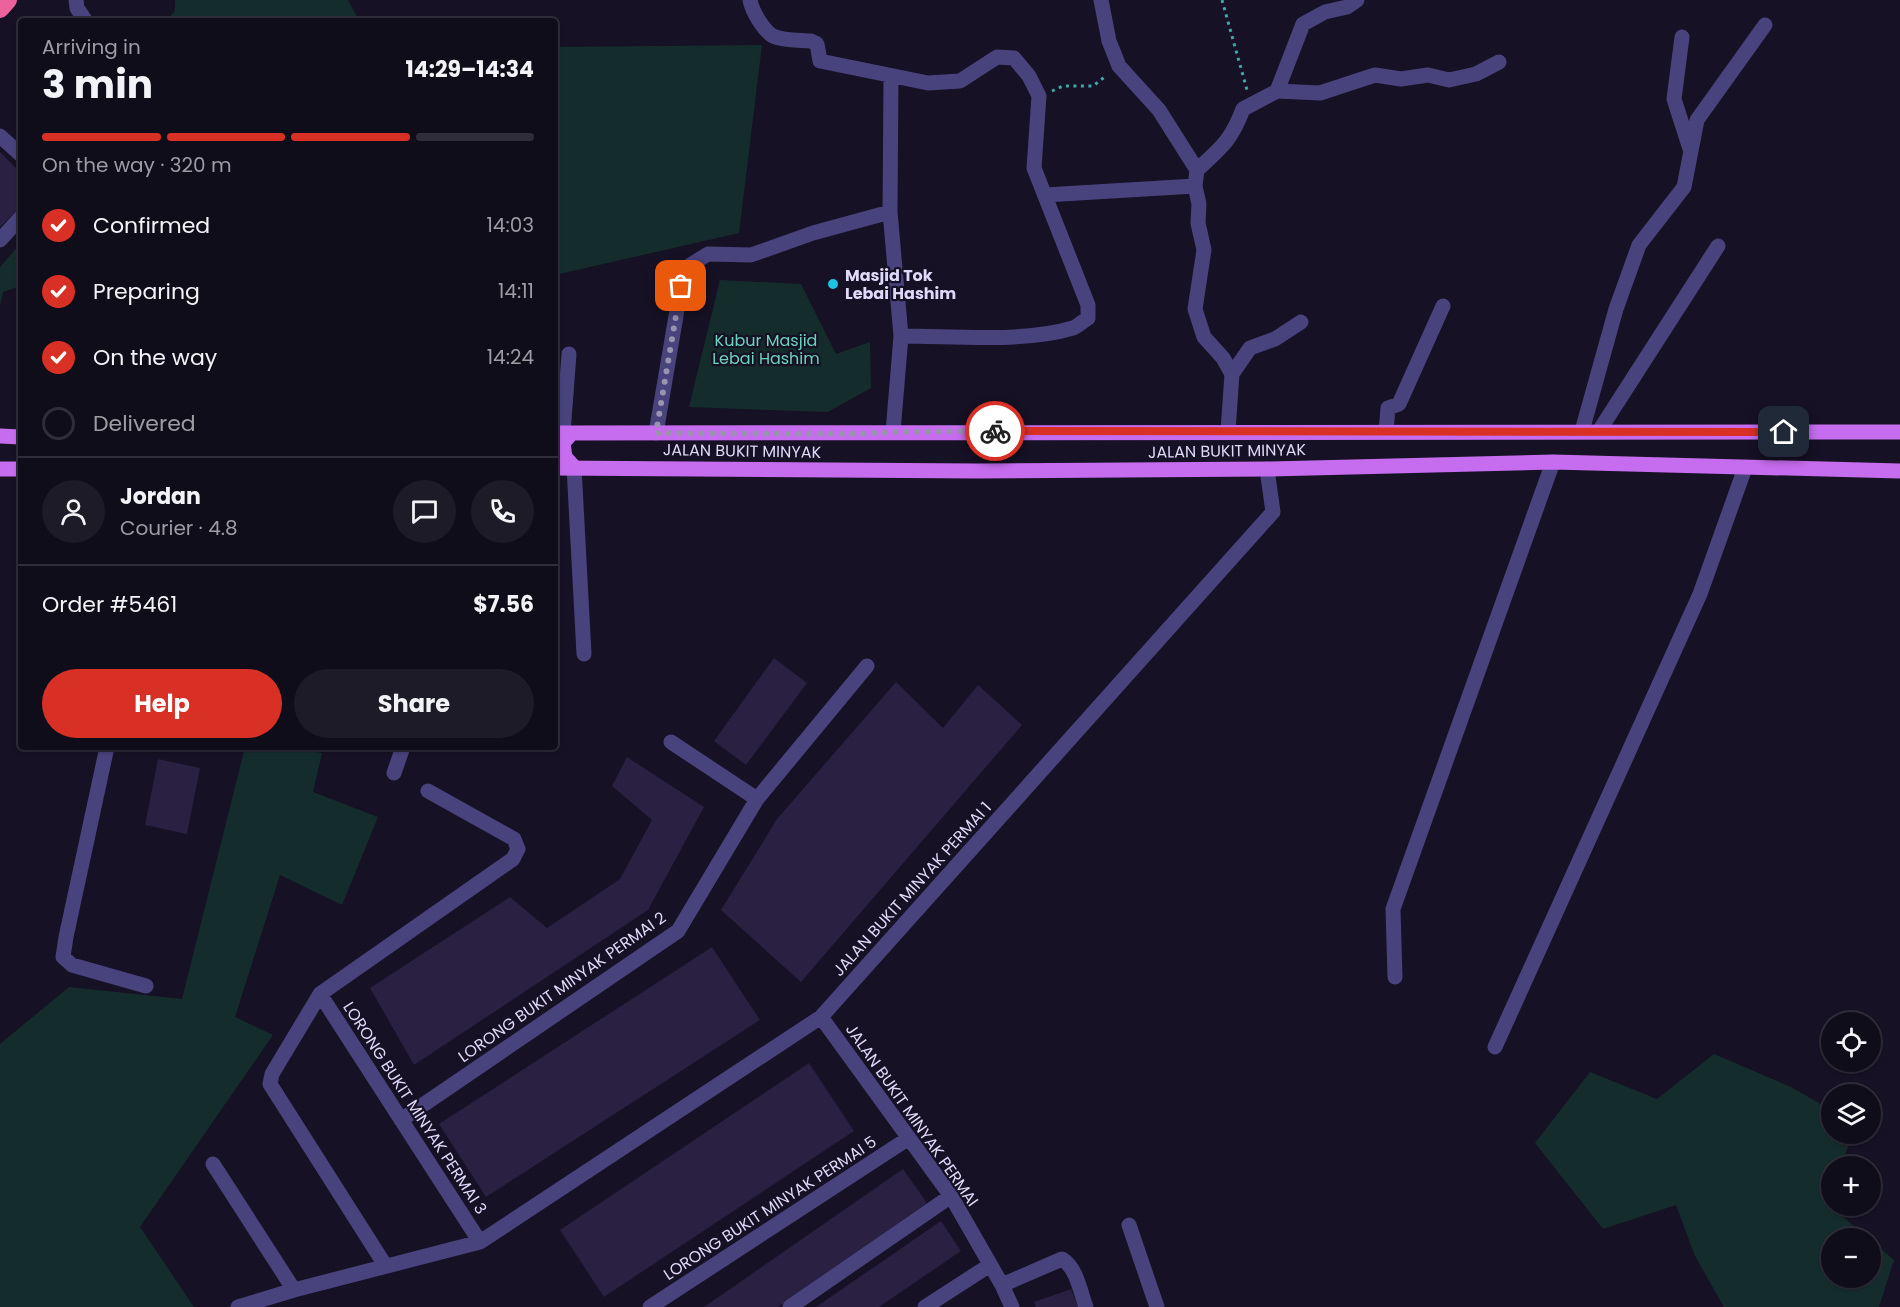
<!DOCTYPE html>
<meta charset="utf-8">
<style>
body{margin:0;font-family:Poppins,sans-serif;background:#1e1b28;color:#f1f3f6;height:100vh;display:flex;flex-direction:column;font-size:22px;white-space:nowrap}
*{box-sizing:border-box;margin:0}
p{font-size:20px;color:#9c9ca3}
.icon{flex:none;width:33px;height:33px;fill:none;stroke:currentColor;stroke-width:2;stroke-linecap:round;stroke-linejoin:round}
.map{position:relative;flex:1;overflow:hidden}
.panel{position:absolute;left:18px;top:18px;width:540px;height:732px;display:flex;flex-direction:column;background:#100d1b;border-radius:6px;box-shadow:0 2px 4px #0004,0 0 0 2px #302d3a}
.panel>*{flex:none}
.controls{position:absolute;left:1821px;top:1012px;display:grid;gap:12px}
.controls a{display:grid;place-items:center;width:60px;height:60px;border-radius:50%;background:#100d1b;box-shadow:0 2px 4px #0004,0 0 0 2px #302d3a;font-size:30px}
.pin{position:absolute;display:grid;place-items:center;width:51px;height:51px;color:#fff;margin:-26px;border-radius:12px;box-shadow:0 3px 9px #0006}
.courier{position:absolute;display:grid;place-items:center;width:60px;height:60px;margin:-30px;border:4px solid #d93025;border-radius:50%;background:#fff;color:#222;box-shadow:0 2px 8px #0007}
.summary em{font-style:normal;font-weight:700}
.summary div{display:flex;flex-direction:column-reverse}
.summary{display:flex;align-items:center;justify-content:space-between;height:102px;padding:0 24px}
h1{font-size:39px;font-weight:700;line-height:45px}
.bar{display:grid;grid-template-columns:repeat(4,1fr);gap:9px 6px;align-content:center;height:72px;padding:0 24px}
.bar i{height:8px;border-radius:4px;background:#302d3a}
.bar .on{background:#d93025}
.bar p{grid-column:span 4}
.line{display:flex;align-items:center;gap:15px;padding:0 24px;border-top:2px solid #302d3a}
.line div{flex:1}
.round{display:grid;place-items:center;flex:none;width:63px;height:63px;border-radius:32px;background:#1e1b28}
ol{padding:0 24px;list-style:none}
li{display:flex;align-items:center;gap:18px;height:66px}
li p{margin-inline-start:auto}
li .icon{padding:6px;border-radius:50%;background:#d93025;color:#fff;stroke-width:4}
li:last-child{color:#9c9ca3}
li i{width:33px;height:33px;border:3px solid #302d3a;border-radius:50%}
.button{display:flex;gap:12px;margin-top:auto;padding:12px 24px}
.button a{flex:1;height:69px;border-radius:36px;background:#d93025;color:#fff;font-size:24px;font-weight:700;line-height:69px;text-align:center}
.button a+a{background:#1e1b28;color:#f1f3f6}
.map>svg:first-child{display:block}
.green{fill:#152c2d}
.building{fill:#292042}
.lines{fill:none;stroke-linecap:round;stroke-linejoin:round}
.path{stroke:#3ea9a9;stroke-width:3;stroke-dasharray:3 4.5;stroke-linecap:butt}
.minor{stroke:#48427d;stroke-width:15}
.major{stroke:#c66cee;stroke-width:15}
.highway{stroke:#ec629b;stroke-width:18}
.done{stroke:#9993af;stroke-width:6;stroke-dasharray:0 10.8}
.route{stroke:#d93025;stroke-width:8}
.poi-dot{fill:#1bc3e4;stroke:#161124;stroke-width:2}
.labels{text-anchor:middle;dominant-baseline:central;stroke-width:4.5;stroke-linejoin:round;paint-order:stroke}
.poi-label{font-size:16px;font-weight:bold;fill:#dfd9fa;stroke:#161124;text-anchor:start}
.park-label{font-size:16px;fill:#6dd2bf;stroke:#161124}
.street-label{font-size:16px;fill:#dfd9fa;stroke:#161124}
</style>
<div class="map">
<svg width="1900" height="1307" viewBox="0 0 1900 1307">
<rect width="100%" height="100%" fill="#161124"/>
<path class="green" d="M175 0H348L359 21H166L175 11Z
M762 45 739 233 555 275V47Z
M21 243V286L3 292 0 306V267Z
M720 280 801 284 836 354 870 342 871 388 828 412 689 407Z
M245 747H293L322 753 313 792 378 817 342 905 280 875 235 1017 273 1035 140 1227 194 1307H0V1044L69 987 182 999Z
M1714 1054 1791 1087 1831 1110 1832 1134H1853L1840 1167H1832L1831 1190 1827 1203 1869 1239H1832V1278H1870L1871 1240 1894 1260 1879 1307H1724L1695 1256 1676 1205 1603 1229 1535 1143 1590 1072 1657 1099Z"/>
<path class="building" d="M0 152 21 173V206L0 227Z
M774 658 807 683 746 765 714 741Z
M896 682 943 728 978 685 1022 725 801 982 721 910 777 819Z
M627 757 704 807 648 910 414 1065 370 988 510 897 547 928 620 879 652 820 612 786Z
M158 759 200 768 187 834 145 825Z
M712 947 760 1020 486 1197 439 1124Z
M809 1063 854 1131 604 1297 560 1230Z
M903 1169 927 1203 778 1307H704Z
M941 1221 961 1251 879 1307H816Z
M1071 1289 1078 1307H1036L1034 1302Z"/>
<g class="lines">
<path class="path" d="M1222 0 1247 90
M1052 91 1063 86H1093L1107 75"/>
<path class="minor" d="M76 0 77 8 85 20
M750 0C752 11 763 30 773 36 783 41 800 40 811 41L817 44 820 61 928 83 960 81 997 57 1014 58 1029 76 1039 96 1034 168 1088 305V318C1083 321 1078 326 1073 328 1022 343 954 336 901 336
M1101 0 1109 41 1119 66 1159 110 1197 170
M1682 37 1674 99 1690 149
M891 76 890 212 901 336 893 432
M1277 91 1303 24 1325 12 1347 7 1357 0
M0 136 21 155
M1045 195 1195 186
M0 240 21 217
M1232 374 1223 358 1204 337 1195 309 1204 250 1198 223 1199 204 1195 186 1197 170C1221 148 1231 141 1243 109L1277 91 1320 93 1375 75 1401 79 1428 75 1449 80 1476 74 1499 62
M1228 431 1232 374 1250 348 1275 339 1301 322
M1582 431 1616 309 1639 245 1684 187 1697 120 1765 25
M1599 431 1718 246
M1386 432 1388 408 1399 404 1443 306
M563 433 569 354
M656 433 684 269 708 254 751 255 813 233 890 212
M574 467 584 654
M671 742 757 799
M107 747 66 937 63 957 72 965 146 986
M394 773 403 747
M1395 977 1393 909 1553 462
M320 994 480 1242
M821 1017 951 1196 1002 1285 1012 1307
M1495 1047 1700 594 1745 468
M401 1120 678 931 757 799 867 666
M213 1164 294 1290
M1129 1225 1157 1307
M385 1265 270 1084 272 1074 320 994 513 859 518 849 514 839 428 791
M1002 1285 1062 1259C1077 1268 1080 1291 1086 1307
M238 1307 294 1290 480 1242 821 1017 1273 512 1267 469
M650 1307 909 1138
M790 1307 951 1196
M925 1307 990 1265"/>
<path class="major" d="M555 433 1900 432
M572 433 563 443 565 457 574 467
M0 436 21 437
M555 468 977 471 1267 469 1553 462 1900 471
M0 469H21"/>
<path class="highway" d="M0 9 8 0"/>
</g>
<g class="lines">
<path class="done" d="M681 286 656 433 857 434 893 432 995 431"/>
<path class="route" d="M995 431 1784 432"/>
</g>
<circle class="poi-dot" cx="833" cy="284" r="6"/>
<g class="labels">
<g class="poi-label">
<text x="845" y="275">Masjid Tok<tspan x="845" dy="18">Lebai Hashim</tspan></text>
</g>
<g class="park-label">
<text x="766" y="340">Kubur Masjid<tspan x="766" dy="18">Lebai Hashim</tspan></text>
</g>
<g class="street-label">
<text transform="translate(742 451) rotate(1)">JALAN BUKIT MINYAK</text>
<text transform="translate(1227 451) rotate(-1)">JALAN BUKIT MINYAK</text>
<text transform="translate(912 889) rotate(-48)">JALAN BUKIT MINYAK PERMAI 1</text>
<text transform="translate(562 987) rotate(-35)">LORONG BUKIT MINYAK PERMAI 2</text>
<text transform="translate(415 1108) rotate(57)">LORONG BUKIT MINYAK PERMAI 3</text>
<text transform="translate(912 1115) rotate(55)">JALAN BUKIT MINYAK PERMAI</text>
<text transform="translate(770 1208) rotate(-33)">LORONG BUKIT MINYAK PERMAI 5</text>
</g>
</g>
</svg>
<div class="controls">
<a><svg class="icon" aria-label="locate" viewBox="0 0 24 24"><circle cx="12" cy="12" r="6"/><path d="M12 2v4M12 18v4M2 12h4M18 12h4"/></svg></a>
<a><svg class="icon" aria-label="layers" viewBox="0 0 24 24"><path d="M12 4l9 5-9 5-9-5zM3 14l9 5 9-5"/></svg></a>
<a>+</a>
<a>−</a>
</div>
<div class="pin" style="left:681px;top:286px;background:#ea580c"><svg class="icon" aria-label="bag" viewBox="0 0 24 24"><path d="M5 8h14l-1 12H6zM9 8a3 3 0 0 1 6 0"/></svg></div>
<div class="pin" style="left:1784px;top:432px;background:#1f2937"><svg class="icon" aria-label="home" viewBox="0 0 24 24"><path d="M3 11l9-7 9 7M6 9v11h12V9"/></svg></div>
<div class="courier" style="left:995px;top:431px"><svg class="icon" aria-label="bike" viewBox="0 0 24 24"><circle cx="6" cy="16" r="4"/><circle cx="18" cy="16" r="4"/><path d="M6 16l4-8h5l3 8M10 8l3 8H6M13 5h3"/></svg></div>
<section class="panel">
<div class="summary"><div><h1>3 min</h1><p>Arriving in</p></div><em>14:29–14:34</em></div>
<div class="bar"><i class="on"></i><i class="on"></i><i class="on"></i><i></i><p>On the way · 320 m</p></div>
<ol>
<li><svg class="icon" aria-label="check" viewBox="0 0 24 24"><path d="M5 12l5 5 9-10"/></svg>Confirmed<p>14:03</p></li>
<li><svg class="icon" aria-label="check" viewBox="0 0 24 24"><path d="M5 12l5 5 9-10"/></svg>Preparing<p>14:11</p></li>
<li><svg class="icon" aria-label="check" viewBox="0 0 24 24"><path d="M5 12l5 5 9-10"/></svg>On the way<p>14:24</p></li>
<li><i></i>Delivered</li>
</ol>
<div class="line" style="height:108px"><a class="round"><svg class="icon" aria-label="person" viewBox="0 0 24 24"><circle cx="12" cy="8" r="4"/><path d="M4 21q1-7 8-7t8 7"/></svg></a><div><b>Jordan</b><p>Courier · 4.8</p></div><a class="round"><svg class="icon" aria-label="chat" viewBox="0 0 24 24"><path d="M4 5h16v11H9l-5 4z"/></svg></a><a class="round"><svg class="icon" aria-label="phone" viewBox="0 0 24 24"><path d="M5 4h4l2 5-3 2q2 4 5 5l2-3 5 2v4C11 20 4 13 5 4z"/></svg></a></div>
<div class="line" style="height:78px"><div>Order #5461</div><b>$7.56</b></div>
<div class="button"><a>Help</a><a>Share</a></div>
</section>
</div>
